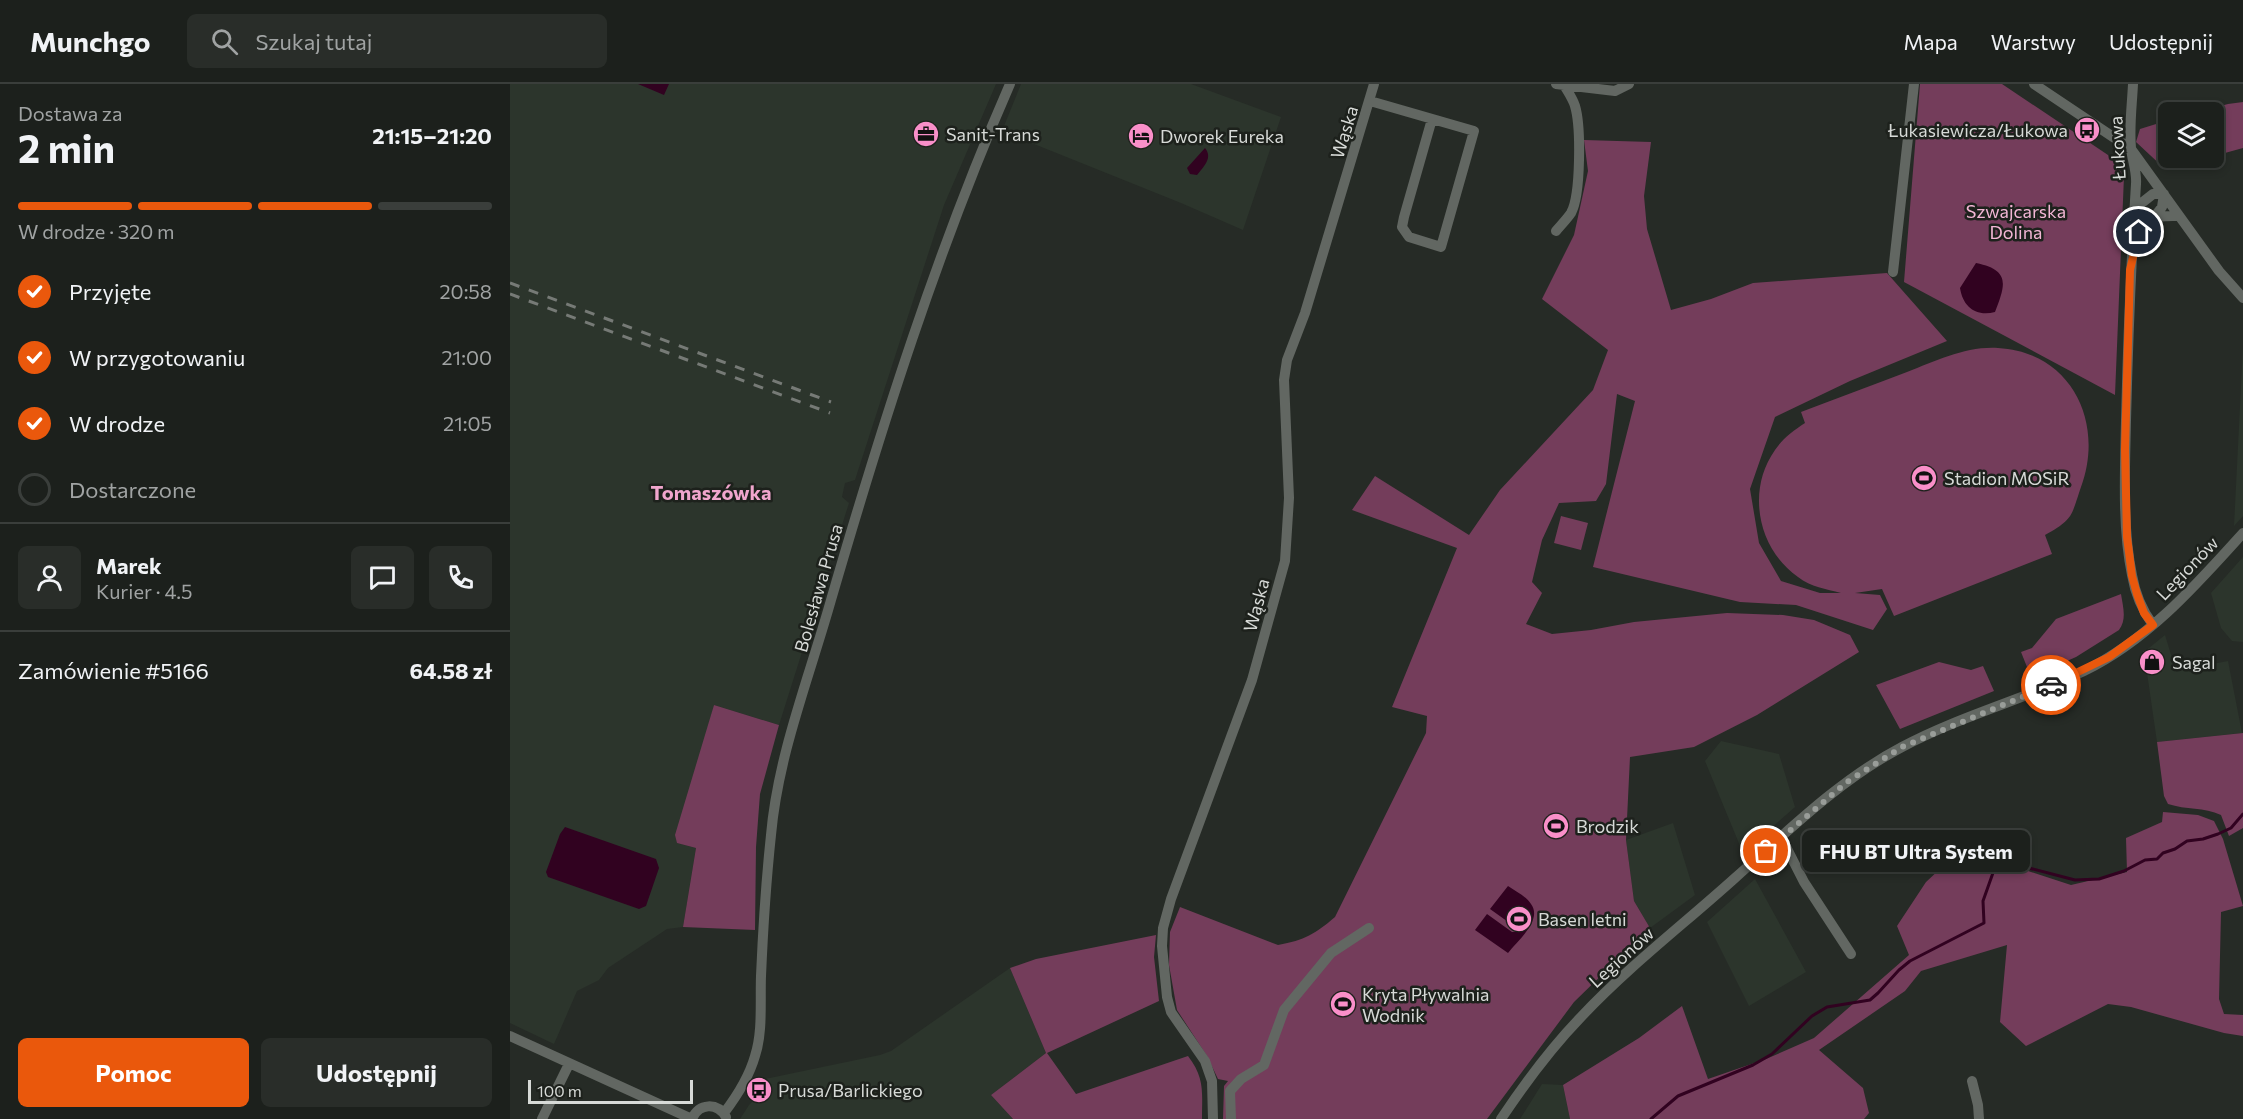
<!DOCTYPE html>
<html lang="pl">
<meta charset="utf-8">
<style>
body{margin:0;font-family:Commissioner,sans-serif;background:#292d29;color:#f1f3f6;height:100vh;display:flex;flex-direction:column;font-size:22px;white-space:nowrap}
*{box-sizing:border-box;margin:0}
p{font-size:20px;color:#a0a3a3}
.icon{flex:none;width:33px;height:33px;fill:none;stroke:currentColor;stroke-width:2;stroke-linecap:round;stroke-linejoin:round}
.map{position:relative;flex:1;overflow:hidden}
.details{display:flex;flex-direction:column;background:#1c201c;width:510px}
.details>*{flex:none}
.tools{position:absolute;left:1648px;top:18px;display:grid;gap:12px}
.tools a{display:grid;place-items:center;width:66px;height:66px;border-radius:9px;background:#1c201c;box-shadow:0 3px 9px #0003,0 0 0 2px #3a3e3b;font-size:30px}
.scale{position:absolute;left:18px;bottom:15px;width:165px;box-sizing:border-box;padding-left:6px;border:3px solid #d7dad7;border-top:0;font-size:16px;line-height:21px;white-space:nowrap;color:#d7dad7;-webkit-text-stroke:4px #1d211c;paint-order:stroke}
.pin{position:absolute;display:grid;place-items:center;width:51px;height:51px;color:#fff;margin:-26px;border:3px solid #fff;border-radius:50%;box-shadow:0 2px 6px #0007}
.courier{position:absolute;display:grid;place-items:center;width:60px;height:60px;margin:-30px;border:4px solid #ea580c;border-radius:50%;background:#fff;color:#222;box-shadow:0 2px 8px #0007}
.bubble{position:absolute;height:42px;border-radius:9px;background:#1c201c;box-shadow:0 3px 9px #0003,0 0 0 2px #3a3e3b;font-size:20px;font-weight:700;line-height:42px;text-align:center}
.head em{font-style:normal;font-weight:700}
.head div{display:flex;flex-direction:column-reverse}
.head{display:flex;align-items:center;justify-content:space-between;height:102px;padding:0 18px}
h1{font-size:39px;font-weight:700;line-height:45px}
.bar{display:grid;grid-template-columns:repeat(4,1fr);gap:9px 6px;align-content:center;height:72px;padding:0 18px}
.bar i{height:8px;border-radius:4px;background:#3a3e3b}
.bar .current{background:#ea580c}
.bar p{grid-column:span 4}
.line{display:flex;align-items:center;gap:15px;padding:0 18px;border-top:2px solid #3a3e3b}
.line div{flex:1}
.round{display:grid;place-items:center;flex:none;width:63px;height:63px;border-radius:9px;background:#292d29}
ol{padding:0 18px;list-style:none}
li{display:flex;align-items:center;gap:18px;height:66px}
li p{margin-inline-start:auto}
li .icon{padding:6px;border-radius:50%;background:#ea580c;color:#fff;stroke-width:4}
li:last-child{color:#a0a3a3}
li i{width:33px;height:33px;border:3px solid #3a3e3b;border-radius:50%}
.cta{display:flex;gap:12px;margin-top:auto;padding:12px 18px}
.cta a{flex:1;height:69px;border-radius:9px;background:#ea580c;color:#fff;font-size:24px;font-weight:700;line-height:69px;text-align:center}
.cta a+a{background:#292d29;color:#f1f3f6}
header{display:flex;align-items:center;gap:36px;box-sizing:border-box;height:84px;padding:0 30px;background:#1c201c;border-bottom:2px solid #3a3e3b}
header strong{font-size:28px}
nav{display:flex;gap:33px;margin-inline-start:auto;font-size:21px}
.search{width:420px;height:54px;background:#292d29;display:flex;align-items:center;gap:15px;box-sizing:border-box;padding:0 21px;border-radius:9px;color:#a0a3a3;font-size:22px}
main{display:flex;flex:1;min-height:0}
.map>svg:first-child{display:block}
.built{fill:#2c352c}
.green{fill:#743d5b}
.water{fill:#310220}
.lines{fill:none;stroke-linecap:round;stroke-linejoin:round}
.stream{stroke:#310220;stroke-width:3}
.minor{stroke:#626762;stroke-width:10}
.rail{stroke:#767a76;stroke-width:3;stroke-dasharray:10 10;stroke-linecap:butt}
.done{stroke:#999d99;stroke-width:6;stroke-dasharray:0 10.8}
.route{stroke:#ea580c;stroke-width:8}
.labels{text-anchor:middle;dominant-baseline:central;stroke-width:5;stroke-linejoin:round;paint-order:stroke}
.poi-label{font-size:18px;fill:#d7dad7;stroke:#1d211c;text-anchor:start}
.street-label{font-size:18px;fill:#d7dad7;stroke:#1d211c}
.park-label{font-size:18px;fill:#f3b6d5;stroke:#1d211c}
.neighbourhood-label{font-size:20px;font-weight:bold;fill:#f0a6cd;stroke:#1d211c}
</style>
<header>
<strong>Munchgo</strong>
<div class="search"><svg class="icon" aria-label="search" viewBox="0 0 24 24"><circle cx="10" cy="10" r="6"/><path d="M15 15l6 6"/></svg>Szukaj tutaj</div>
<nav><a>Mapa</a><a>Warstwy</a><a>Udostępnij</a></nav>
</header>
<main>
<section class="details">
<div class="head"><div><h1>2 min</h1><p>Dostawa za</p></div><em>21:15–21:20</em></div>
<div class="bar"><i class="current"></i><i class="current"></i><i class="current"></i><i></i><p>W drodze · 320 m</p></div>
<ol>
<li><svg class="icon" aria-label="check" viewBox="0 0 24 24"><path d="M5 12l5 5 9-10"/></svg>Przyjęte<p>20:58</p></li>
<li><svg class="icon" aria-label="check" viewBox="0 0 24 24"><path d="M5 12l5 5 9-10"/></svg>W przygotowaniu<p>21:00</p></li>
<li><svg class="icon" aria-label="check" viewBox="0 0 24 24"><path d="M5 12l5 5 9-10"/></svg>W drodze<p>21:05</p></li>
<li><i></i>Dostarczone</li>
</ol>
<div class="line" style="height:108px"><a class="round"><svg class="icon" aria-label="person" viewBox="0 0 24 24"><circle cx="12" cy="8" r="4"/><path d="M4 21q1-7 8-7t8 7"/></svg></a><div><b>Marek</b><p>Kurier · 4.5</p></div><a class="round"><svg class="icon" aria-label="chat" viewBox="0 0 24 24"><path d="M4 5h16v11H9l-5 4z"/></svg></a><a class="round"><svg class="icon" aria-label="phone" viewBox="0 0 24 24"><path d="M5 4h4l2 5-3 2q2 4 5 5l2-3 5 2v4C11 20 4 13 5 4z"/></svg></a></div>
<div class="line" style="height:78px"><div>Zamówienie #5166</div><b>64.58 zł</b></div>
<div class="cta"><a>Pomoc</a><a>Udostępnij</a></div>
</section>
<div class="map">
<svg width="1733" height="1035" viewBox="0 0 1733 1035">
<rect width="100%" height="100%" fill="#262b26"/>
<path class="built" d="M0 0H486L434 121 345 396 335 399 332 413 339 419 269 641 204 621 167 759 186 764 173 843 157 845 98 884 89 896 67 907 44 960 0 939Z
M511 0H681L771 33 733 146 671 119 492 47Z
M1733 262V432L1724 442Z
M1733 473V558L1722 557 1711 544 1701 509Z
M1655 551 1666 587 1718 577 1732 649 1647 658 1634 568Z
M1211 657 1269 670 1285 723 1233 769 1195 677Z
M1163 739 1185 811 1140 844 1124 817 1116 756Z
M1245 795 1296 888 1239 922 1197 838Z
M500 884 536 969 481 1011 503 1035H230L239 1021 253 1007 255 995 370 971 381 967Z
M1032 1000 1053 1001 1060 1035H1010Z"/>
<path class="green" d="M1410 0H1492L1598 71 1614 92 1605 311 1394 198Z
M1733 18V64L1704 72V28H1688L1718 20Z
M1659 36V74H1698L1655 85 1626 58 1630 45Z
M1074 56 1141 58 1134 112 1137 145 1161 226 1201 215 1243 199 1377 189 1437 257 1340 297 1265 333 1240 405 1249 459 1271 497 1310 509H1331C1316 505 1301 503 1288 493 1248 465 1236 407 1265 366 1273 354 1283 347 1295 339L1291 328C1326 315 1362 301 1397 288 1426 277 1456 262 1488 264 1561 268 1595 338 1571 403 1561 432 1564 435 1535 451L1542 470 1384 532 1372 505 1345 509 1370 511 1377 525 1363 546 1286 521 1230 518 1083 483 1125 317 1107 310 1096 400 1086 417 1049 419 1032 456 1022 498 1032 509 1016 540 1042 550 1081 546 1124 538 1217 529 1273 531 1304 536 1340 551 1349 568 1247 631 1184 663 1120 673 1116 756 1124 817 1140 844 1064 918 977 1035H713L714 1002 718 997 708 995 697 972 667 926 659 881 660 848 670 823 768 861C795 856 805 850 825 833L916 649 917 632 882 623 947 464 842 426 865 392 959 451 990 406 1083 306 1098 266 1032 215 1064 151 1078 87Z
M1051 432 1078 439 1071 466 1044 459Z
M1611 510C1613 523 1617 535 1609 546L1566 573 1521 593 1511 568 1522 564 1546 535Z
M1429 578 1461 586 1473 582 1484 607 1390 645 1366 601Z
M204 621 269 641 250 710 246 763 245 846 173 843 186 764 167 759 165 751Z
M1733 649V744L1719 752 1711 731C1694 723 1676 726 1658 720L1654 712 1647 658Z
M1653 728 1688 731 1704 737 1713 755 1733 822 1711 828 1709 915 1714 930 1733 931V952L1714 949 1621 923 1598 920 1516 962 1490 938 1497 861 1411 887 1395 907 1309 966 1353 1004 1359 1029 1354 1035H1060L1053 1001 1129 954 1172 922 1198 995 1256 975 1304 954 1399 871 1387 842 1416 798 1445 771 1491 744 1518 767 1509 784 1561 801 1617 788 1616 754 1652 738Z
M646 851 644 873 649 917 537 969 566 1010 678 972C695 994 692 1008 692 1035H503L481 1011 536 969 500 884 526 875Z"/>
<path class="water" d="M128 0H159L154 11Z
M695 64C703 74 694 82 687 91L680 90 677 84Z
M1466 179C1500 186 1496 200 1485 228 1466 233 1453 223 1450 204Z
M55 743 146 775 149 784 136 822 129 825 38 793 36 788 50 750Z
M998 802C1005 807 1016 812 1021 820 1033 836 1007 857 998 869L965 846 977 830 1002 848H1006L1009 846 1010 842 1007 838 1001 840 980 825Z"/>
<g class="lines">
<path class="stream" d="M1141 1035 1168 1012 1243 981 1262 970 1302 932 1317 923 1360 916 1368 909 1389 886 1400 877 1474 839 1473 817 1484 786 1515 783 1565 796 1589 795 1614 787 1635 776 1647 775 1653 769 1665 765 1677 757 1693 755 1708 750 1721 744 1733 730"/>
<path class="minor" d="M1046 0 1105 7 1119 0
M1524 0 1621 65 1709 187 1733 214
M1623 0C1622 21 1619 43 1621 64 1622 76 1627 87 1626 100 1621 179 1618 257 1616 336 1615 386 1612 443 1622 491 1625 509 1632 526 1643 541
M860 17 964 47 931 163 899 153 892 143 894 133 922 35
M1624 125 1643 110H1654L1652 123 1645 132
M1046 147C1051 141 1057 135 1061 129 1071 111 1071 42 1065 22 1063 15 1058 8 1054 1
M1626 159C1633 130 1643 132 1669 132
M1383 188 1404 0
M1271 753 1294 798 1341 870
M0 952 182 1035
M1462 997 1468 1021 1469 1035
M214 1029C227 1012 239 993 245 972 253 948 250 918 251 892 253 845 256 798 261 751 268 671 299 594 321 516 372 341 427 167 500 0
M32 1035 59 980
M182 1035C189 1019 207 1018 216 1033
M703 1035 702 997 695 977 661 928 657 913 652 862 653 844 661 815 742 596 775 477 779 414 774 296 777 276 795 229 864 0
M721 1035 720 1007 731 995 754 981 774 926 821 869 859 844
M991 1035C1015 999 1041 964 1071 933 1118 883 1174 840 1225 794 1277 748 1329 696 1392 663 1450 632 1515 615 1574 587 1638 556 1686 501 1733 449"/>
<path class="rail" d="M0 199 321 318
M0 210 320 329"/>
</g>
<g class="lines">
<path class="done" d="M1256 767 1337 698 1392 663 1541 601"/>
<path class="route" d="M1541 601 1599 573 1643 541 1634 529 1627 510 1622 492 1617 453 1615 365 1620 186 1629 148"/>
</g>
<defs>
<g id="bus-disc" transform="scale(1.35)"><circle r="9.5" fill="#f98fc9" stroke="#1d211c"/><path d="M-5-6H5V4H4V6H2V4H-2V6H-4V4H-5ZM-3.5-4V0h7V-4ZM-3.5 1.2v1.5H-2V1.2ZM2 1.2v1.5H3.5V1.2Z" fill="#111"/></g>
<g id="office-disc" transform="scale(1.35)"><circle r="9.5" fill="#f98fc9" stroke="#1d211c"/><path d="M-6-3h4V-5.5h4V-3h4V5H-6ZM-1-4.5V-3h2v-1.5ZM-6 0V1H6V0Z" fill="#111"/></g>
<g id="hotel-disc" transform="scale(1.35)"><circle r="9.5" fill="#f98fc9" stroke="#1d211c"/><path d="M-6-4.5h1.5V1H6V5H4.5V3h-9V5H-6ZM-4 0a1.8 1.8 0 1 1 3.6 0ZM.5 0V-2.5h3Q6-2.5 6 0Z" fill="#111"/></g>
<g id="stadium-disc" transform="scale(1.35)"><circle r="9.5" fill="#f98fc9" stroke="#1d211c"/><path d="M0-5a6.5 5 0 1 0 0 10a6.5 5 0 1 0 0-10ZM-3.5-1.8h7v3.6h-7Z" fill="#111"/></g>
<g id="shop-disc" transform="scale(1.35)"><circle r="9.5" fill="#f98fc9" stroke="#1d211c"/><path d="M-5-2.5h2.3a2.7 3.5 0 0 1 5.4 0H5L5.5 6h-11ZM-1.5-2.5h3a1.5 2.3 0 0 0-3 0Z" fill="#111"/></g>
</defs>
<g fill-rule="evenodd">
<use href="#bus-disc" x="1577" y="46"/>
<use href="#office-disc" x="416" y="50"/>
<use href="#hotel-disc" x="631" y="52"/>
<use href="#stadium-disc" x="1414" y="394"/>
<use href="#shop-disc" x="1642" y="578"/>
<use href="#stadium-disc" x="1046" y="742"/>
<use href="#stadium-disc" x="1009" y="835"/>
<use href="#stadium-disc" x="833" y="920"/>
<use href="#bus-disc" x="249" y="1006"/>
</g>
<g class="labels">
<g class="poi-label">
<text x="1558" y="46" text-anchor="end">Łukasiewicza/Łukowa</text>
<text x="436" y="50">Sanit-Trans</text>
<text x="650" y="52">Dworek Eureka</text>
<text x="1434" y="394">Stadion MOSiR</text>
<text x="1662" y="578">Sagal</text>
<text x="1066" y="742">Brodzik</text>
<text x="1028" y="835">Basen letni</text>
<text x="852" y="910">Kryta Pływalnia<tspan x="852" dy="21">Wodnik</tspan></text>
<text x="268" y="1006">Prusa/Barlickiego</text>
</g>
<g class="street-label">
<text transform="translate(834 48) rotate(-73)">Wąska</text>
<text transform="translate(1607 64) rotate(-93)">Łukowa</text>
<text transform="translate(1677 484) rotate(-46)">Legionów</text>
<text transform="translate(308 504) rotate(-74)">Bolesława Prusa</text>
<text transform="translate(746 521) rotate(-75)">Wąska</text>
<text transform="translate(1111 873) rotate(-42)">Legionów</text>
</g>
<g class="park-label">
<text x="1506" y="127">Szwajcarska<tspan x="1506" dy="21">Dolina</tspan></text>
</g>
<g class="neighbourhood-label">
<text x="201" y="408">Tomaszówka</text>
</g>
</g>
</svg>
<div class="tools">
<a><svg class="icon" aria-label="layers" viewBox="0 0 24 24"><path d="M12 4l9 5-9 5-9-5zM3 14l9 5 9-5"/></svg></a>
</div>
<div class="scale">100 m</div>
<div class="pin" style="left:1256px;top:767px;background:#ea580c"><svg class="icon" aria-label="bag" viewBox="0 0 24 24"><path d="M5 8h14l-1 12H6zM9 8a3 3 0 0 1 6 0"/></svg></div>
<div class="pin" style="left:1629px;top:148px;background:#1f2937"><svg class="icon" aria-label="home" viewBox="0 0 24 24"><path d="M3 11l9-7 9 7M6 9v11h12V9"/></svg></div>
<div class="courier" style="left:1541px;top:601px"><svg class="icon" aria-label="car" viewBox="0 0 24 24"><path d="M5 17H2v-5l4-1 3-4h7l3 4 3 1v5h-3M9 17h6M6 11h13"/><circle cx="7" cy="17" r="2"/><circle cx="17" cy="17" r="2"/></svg></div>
<div class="bubble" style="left:1292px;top:746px;width:228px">FHU BT Ultra System</div>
</div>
</main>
